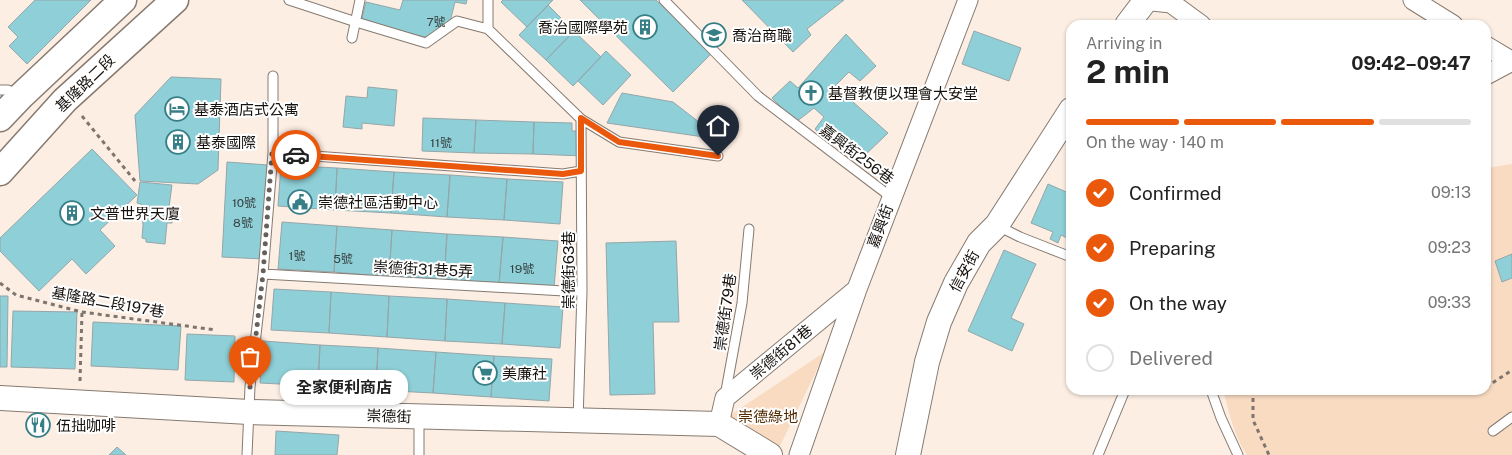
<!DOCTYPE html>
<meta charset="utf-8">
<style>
body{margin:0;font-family:"Public Sans","Noto Sans TC",sans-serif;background:#f6f6f6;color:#222;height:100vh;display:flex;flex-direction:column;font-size:19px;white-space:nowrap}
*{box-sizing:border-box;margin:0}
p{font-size:16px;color:#767676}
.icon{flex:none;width:28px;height:28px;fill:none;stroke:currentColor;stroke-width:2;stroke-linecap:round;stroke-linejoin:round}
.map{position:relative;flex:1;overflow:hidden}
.drawer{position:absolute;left:1066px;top:20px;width:425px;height:375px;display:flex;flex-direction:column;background:#fff;border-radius:15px;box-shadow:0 1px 4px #0004}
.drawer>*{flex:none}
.pin{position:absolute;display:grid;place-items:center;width:42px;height:42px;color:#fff;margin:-51px -21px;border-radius:50% 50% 50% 0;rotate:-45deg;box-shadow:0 0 5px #0007}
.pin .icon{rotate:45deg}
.courier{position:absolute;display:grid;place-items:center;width:50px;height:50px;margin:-25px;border:4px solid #ea580c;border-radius:50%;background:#fff;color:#222;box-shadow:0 1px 6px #0007}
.bubble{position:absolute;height:35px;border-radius:15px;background:#fff;box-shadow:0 1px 4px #0004;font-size:16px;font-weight:700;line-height:35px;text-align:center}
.headline em{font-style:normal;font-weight:700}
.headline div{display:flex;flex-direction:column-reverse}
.headline{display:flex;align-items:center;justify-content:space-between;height:85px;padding:0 20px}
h1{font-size:32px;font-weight:700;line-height:38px}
.bar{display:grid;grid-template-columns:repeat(4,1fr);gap:8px 5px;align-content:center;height:60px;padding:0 20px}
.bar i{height:6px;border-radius:4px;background:#e0e0e0}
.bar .current{background:#ea580c}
.bar p{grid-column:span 4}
ol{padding:0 20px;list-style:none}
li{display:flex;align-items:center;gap:15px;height:55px}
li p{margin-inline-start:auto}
li .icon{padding:5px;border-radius:50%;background:#ea580c;color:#fff;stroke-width:4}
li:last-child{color:#767676}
li i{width:28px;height:28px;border:2px solid #e0e0e0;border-radius:50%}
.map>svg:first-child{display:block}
.green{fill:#f9dbc2}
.building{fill:#8fcfd7;stroke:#94a6a9}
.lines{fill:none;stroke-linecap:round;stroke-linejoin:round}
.service-casing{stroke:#867a70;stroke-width:11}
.minor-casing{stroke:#867a70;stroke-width:21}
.tertiary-casing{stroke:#867a70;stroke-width:26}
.secondary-casing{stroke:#867a70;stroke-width:29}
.path{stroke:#7e756e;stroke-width:3;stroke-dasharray:4 4;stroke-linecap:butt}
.service{stroke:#fff;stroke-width:9}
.minor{stroke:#fff;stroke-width:19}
.tertiary{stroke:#fff;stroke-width:24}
.secondary{stroke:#fff;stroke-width:26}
.done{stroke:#675f59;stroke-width:5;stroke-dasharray:0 9}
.route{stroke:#ea580c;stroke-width:6}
.labels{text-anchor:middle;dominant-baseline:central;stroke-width:4;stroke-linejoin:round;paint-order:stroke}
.number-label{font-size:12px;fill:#354140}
.poi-label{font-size:15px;fill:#17120e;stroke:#fff;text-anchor:start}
.street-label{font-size:15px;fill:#17120e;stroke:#fff}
.park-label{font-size:15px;fill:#512b00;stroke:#fff}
</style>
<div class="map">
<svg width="1512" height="455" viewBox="0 0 1512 455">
<rect width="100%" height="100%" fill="#fceee3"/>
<path class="green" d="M1512 164V455H1247C1234 436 1229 412 1223 390H1486V168Z
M826 351 779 448 726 418Z"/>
<path class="building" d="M35 0H91L27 64 9 46 18 37 8 27Z
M403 0H467L466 4 455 2 447 34 438 40 361 22 366 2 400 10Z
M503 0H553L527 27 501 2Z
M580 0H656L711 54 673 92Z
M742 0H844L807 29 811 35 793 52Z
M548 5 574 31 546 60 519 35Z
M574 31 601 57 573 86 546 60Z
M974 31 1021 48 1009 81 962 64Z
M846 34 876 66 860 81 849 72 835 86 888 133 863 157 836 130 825 140 815 129 824 117 814 108 796 122 772 98 790 81 798 88Z
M606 51 631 75 603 105 578 81Z
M171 77 221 79 218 170 198 184 140 181 135 115Z
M368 87 397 90 394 126 362 123V129L343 127 346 96 367 98Z
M622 93 673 102 704 126V137L607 123Z
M423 118 476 120 474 153 422 151Z
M476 120 534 122 533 154 474 153Z
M534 122 572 123V131H585L584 156 533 154Z
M92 149 137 195 100 230 115 246 86 274 72 259 39 291 0 251V238Z
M227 162 268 165 263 259 222 257Z
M281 165 337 168 335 210 278 206Z
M337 168 394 172 391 213 335 210Z
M394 172 450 175 447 217 391 213Z
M450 175 507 179 504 220 447 217Z
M507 179 563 182 560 224 504 220Z
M140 182 172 185 169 207H173L172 223H167L165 244 146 242V239L142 238 143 225 141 204 137 203Z
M1048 184 1071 194V240L1061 235 1058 243 1050 239 1053 232 1031 223Z
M282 222 337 226 334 272 278 269Z
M337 226 392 230 389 277 334 272Z
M392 230 447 234 444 280 389 277Z
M447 234 503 237 499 284 444 280Z
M503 237 558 241 554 288 499 284Z
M676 241 679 322H653L655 394 610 395 606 243Z
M1004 250 1036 264 1011 318 1024 324 1012 351 968 331Z
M1512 254V278L1502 282 1495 261Z
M274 289 331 292 329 333 271 330Z
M331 292 389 296 387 337 329 333Z
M0 296H8L7 367H0Z
M389 296 447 299 445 341 387 337Z
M447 299 505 303 502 344 445 341Z
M505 303 563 307 560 348 502 344Z
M13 311 77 312 75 369 11 367Z
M93 322 181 326 178 370 91 366Z
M187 334 235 336 234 382 185 380Z
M263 341 320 345 318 386 260 383Z
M320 345 378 348 376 390 318 386Z
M378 348 436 352 433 393 376 390Z
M436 352 494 356 491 397 433 393Z
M494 356 552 359 549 401 491 397Z
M276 431 339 435 337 455H275Z
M117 447 126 455H109Z"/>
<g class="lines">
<g class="service-casing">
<path id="service" d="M289 0 356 22 426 43 457 21 488 29
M488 0V29L581 119 619 142 718 156
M664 0 758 96 891 197
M352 38 360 0
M0 90H8L18 95
M273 153 563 174 581 171
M998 226 1020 237 1071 257
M263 274 564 291H582
M1211 390 1221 418 1238 455
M725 396 742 303 749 229
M419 417V455
M578 421 582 291 581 119
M1493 431 1512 417
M247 455 250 387 263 274 273 153V76
M1098 455 1125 390"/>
</g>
<g class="minor-casing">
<path id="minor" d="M1143 0 1171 3 1201 25
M1413 0 1453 25
M1486 46 1511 61
M1486 75 1512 61
M719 424 725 398 856 290
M799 455 857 289 968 0"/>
</g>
<g class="tertiary-casing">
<path id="tertiary" d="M1127 25 1146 0
M0 398 249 412 719 424 770 455
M908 455 927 362 939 322 956 283 979 243 997 225 1071 110"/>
</g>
<g class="secondary-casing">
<path id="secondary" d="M0 118 21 96 123 0
M0 172 65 100 175 0"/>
</g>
<path class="path" d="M82 116 135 181
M0 283 16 295 82 312 216 330
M80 381 82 312
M1486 385 1488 386 1512 370
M1253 390V420L1269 455"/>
<use href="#service" class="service"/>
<use href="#minor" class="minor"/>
<use href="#tertiary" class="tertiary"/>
<use href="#secondary" class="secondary"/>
</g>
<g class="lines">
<path class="done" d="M250 387 263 274 272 153 296 155"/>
<path class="route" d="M296 155 563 174 581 171V118L619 142 718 156"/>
</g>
<defs>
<g id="building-ring" transform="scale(1.25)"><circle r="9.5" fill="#fff" stroke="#377f87" stroke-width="1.5"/><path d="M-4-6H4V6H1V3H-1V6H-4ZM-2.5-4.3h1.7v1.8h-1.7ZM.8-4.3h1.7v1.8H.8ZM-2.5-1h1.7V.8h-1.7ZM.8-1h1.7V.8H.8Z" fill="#377f87"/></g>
<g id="school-ring" transform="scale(1.25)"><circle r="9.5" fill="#fff" stroke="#377f87" stroke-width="1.5"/><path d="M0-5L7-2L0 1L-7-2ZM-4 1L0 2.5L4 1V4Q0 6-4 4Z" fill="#377f87"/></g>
<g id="church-ring" transform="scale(1.25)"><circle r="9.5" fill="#fff" stroke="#377f87" stroke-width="1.5"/><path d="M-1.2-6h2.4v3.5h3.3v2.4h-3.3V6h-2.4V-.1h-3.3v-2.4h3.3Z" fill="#377f87"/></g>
<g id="hotel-ring" transform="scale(1.25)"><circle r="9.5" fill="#fff" stroke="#377f87" stroke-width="1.5"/><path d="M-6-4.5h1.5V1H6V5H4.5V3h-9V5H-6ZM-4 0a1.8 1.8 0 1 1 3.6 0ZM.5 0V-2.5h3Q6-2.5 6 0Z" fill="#377f87"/></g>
<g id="civic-ring" transform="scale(1.25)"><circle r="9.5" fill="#fff" stroke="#377f87" stroke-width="1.5"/><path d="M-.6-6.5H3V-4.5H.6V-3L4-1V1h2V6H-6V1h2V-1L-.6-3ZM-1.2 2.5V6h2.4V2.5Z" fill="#377f87"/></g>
<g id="supermarket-ring" transform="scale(1.25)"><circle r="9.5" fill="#fff" stroke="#377f87" stroke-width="1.5"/><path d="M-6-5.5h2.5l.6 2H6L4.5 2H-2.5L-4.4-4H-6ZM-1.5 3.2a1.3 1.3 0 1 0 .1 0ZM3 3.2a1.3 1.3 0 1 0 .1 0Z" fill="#377f87"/></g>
<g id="restaurant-ring" transform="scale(1.25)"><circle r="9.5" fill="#fff" stroke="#377f87" stroke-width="1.5"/><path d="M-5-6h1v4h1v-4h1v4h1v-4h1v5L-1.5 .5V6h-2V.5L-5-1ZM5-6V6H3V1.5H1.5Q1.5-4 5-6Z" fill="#377f87"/></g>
</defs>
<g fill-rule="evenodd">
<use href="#building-ring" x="645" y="27"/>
<use href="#school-ring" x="714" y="35"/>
<use href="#church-ring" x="811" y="93"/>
<use href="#hotel-ring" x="177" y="109"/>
<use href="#building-ring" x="178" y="142"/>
<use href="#civic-ring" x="300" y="202"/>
<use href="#building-ring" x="72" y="213"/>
<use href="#supermarket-ring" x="485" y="373"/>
<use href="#restaurant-ring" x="38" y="425"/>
</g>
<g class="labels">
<g class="number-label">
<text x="436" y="22">7號</text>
<text x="441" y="143">11號</text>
<text x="244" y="203">10號</text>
<text x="243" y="223">8號</text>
<text x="297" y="256">1號</text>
<text x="343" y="259">5號</text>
<text x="522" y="269">19號</text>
</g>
<g class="poi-label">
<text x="628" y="27" text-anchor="end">喬治國際學苑</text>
<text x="732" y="35">喬治商職</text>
<text x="828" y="93">基督教便以理會大安堂</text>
<text x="194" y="109">基泰酒店式公寓</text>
<text x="196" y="142">基泰國際</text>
<text x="318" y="202">崇德社區活動中心</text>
<text x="90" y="213">文普世界天廈</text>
<text x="502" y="373">美廉社</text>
<text x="56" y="425">伍拙咖啡</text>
</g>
<g class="street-label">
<text transform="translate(85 83) rotate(-44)">基隆路二段</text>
<text transform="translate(857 154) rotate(37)">嘉興街256巷</text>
<text transform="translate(880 226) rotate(-69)">嘉興街</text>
<text transform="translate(423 269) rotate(3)">崇德街31巷5弄</text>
<text transform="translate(568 270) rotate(-90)">崇德街63巷</text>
<text transform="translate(964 271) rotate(-62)">信安街</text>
<text transform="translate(108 302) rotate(10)">基隆路二段197巷</text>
<text transform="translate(725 312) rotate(-82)">崇德街79巷</text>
<text transform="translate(781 352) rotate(-40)">崇德街81巷</text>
<text transform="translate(389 416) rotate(2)">崇德街</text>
</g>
<g class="park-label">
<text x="768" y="416">崇德綠地</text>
</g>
</g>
</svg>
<div class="pin" style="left:250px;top:387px;background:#ea580c"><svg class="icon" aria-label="bag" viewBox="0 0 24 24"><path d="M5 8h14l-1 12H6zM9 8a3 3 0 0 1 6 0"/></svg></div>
<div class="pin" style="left:718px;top:156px;background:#1f2937"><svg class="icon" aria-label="home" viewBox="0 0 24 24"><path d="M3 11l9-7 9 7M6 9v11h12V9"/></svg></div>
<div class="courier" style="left:296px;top:155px"><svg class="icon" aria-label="car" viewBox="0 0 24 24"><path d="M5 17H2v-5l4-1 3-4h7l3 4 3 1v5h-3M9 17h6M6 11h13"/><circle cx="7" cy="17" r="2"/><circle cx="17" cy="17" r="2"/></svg></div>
<div class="bubble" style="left:280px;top:370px;width:128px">全家便利商店</div>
<section class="drawer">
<div class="headline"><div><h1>2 min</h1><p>Arriving in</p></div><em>09:42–09:47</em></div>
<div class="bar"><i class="current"></i><i class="current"></i><i class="current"></i><i></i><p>On the way · 140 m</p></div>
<ol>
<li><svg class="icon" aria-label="check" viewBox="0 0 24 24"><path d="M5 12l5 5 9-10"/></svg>Confirmed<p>09:13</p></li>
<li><svg class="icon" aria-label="check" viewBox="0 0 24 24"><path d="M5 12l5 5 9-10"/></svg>Preparing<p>09:23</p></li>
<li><svg class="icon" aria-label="check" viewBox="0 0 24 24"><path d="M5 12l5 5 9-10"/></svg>On the way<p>09:33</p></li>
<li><i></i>Delivered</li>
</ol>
</section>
</div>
